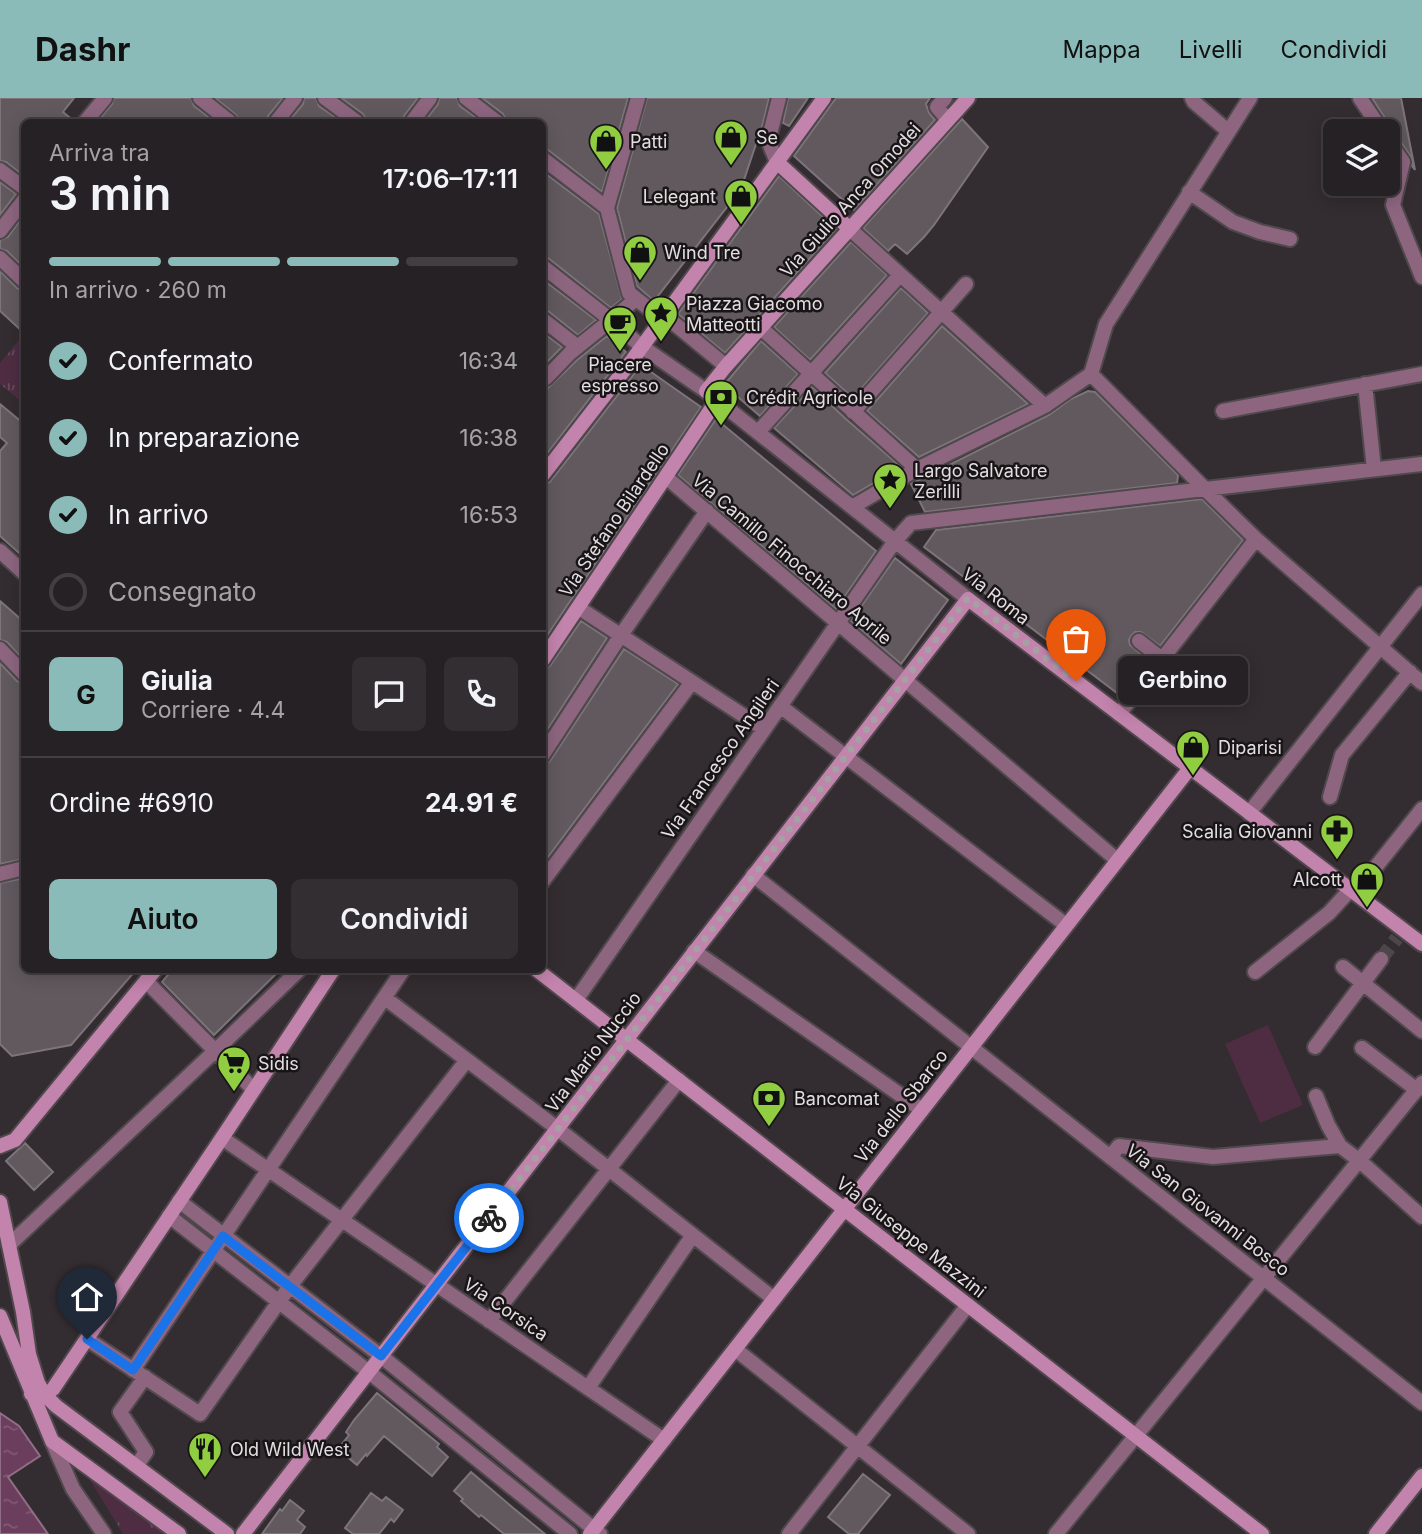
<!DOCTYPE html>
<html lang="it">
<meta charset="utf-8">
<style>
body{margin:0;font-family:Inter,sans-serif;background:#322e31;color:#f1f3f6;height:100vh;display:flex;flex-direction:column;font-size:26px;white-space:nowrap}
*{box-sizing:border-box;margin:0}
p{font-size:23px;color:#a4a3a6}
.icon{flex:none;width:38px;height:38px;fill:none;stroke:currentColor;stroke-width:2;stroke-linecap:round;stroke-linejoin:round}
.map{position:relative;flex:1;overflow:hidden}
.sheet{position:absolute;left:21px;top:21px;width:525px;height:854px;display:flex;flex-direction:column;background:#262124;border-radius:10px;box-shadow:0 4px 18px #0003,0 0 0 2px #423e41}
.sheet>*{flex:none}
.tools{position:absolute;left:1323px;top:21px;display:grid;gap:14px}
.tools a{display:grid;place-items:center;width:77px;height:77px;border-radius:10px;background:#262124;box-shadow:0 4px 18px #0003,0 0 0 2px #423e41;font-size:35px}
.pin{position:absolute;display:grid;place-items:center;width:60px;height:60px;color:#fff;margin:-72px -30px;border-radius:50% 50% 50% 0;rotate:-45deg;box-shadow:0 0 7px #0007}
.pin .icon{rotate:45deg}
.courier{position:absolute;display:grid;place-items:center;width:70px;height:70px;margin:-35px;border:5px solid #1a73e8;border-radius:50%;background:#fff;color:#222;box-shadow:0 2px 9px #0007}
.bubble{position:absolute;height:49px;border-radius:10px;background:#262124;box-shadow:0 4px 18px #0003,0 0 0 2px #423e41;font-size:23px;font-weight:600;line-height:49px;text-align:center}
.summary em{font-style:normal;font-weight:600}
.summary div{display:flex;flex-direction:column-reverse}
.summary{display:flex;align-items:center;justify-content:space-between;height:119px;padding:0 28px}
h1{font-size:46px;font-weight:600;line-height:52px}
.bar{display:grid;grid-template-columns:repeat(4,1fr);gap:10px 7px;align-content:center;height:84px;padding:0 28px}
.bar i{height:9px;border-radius:5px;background:#423e41}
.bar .selected{background:#8bbbb9}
.bar p{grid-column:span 4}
.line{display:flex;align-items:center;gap:18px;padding:0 28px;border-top:2px solid #423e41}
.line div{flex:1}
.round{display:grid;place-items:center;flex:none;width:74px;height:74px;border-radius:10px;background:#322e31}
ol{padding:0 28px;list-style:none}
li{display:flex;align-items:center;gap:21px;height:77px}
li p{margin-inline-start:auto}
li .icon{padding:7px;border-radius:50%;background:#8bbbb9;color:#111;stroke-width:4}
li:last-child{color:#a4a3a6}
li i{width:38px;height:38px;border:4px solid #423e41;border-radius:50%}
.action{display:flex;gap:14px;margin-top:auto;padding:14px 28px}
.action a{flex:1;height:80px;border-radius:10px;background:#8bbbb9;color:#111;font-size:28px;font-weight:600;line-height:80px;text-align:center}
.action a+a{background:#322e31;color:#f1f3f6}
header{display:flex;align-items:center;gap:42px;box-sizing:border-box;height:98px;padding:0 35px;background:#8bbbb9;color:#111}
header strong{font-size:33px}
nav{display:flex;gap:38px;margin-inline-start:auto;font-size:24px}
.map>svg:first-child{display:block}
.grass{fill:#4e2d43}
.park{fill:url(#park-tufts)}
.water{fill:url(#water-ripples);stroke:#906e85;stroke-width:2}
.building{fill:#61595e;stroke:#7d747a;stroke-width:2}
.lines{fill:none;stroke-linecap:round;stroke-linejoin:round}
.street-tunnel{stroke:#4d474b;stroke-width:14;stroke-dasharray:14 7;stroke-linecap:butt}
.street-casing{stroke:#4f484c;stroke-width:18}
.secondary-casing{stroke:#4f484c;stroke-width:18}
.street{stroke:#8d657f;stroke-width:14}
.secondary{stroke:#c283ac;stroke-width:14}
.done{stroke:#a5a0a3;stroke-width:7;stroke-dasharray:0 12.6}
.route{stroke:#1a73e8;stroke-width:9}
.labels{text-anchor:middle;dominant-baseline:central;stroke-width:5;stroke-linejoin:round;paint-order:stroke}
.poi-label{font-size:18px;fill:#e3dee1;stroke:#191517;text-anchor:start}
.street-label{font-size:18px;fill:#e3dee1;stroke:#191517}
</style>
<header>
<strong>Dashr</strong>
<nav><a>Mappa</a><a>Livelli</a><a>Condividi</a></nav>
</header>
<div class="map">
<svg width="1422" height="1436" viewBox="0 0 1422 1436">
<defs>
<pattern id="park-tufts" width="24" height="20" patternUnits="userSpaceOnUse" patternTransform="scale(1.75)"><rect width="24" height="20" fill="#4e2d43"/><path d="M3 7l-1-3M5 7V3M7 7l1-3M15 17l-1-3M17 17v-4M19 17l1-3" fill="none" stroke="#674b5e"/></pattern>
<pattern id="water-ripples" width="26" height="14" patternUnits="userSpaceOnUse" patternTransform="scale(1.75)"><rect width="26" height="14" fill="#6c3e5d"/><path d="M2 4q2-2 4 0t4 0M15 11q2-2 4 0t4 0" fill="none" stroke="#815974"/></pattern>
</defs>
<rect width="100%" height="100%" fill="#332c30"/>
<path class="grass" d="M1268 927 1303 1007 1260 1025 1225 946Z"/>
<path class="park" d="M20 241 24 245V306L0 286V265Z
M89 1380 165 1436H166H123Z"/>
<path class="water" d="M0 1315 19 1328 40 1358 8 1379 48 1436H0Z"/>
<path class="building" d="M0 0H74L63 14 75 24H24V78L6 64 0 63Z
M114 0H191L194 8 215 24H97L112 6Z
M215 0H283L268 18 267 24H240L236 17Z
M304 0H316L319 8 342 24H288L303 6Z
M341 0H418L404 18 403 24H367L363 16Z
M439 0H457L460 8 482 24H424L438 6Z
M482 0H628L602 94 548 52 542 50V24H507L503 16Z
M647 0H769L763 25 741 91 654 203 637 188 617 110Z
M788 0H808L789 28 783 25Z
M836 0H930L926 6 929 15 935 22 854 112 794 58Z
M1372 0H1401L1415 72 1412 68 1411 59 1396 37 1392 33 1390 28Z
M962 21 988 49 934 127 924 139 907 156 895 146 888 153 863 130Z
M542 73 599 116 622 201 611 210 548 160 542 158Z
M779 78 836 131 725 255 678 216Z
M0 84 16 96 0 117Z
M24 117V170L7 153 0 151V142L8 139Z
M851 144 887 177 810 262 774 229Z
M0 173 17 190 24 192V235L0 213Z
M542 181 596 222 578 237 548 213 542 211Z
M901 190 928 215 853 300 825 275Z
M942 228 1028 306 919 359 867 313Z
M542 234 562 249 542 269Z
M607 238 626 254 625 255 542 362V298L549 289 577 262Z
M761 243 798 276 760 318 724 287Z
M641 267 701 309 542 545V387L550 384Z
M812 289 846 321 901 369 853 397 774 330Z
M1088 293 1095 294 1177 376 1178 378 1177 385 925 414 911 386 1049 317 1071 301Z
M0 306 24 326V448L19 455 0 438V353L7 345 0 339Z
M716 321 876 453 836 511 678 377Z
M1202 401 1243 442 1160 548 1141 534H1135L1131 538 1129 542 1130 547 1149 563 1121 598 924 449 936 432Z
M895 460 948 502 901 566 851 523Z
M0 503 24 524V563L7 544 0 542Z
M581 523 607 540 542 640V572L550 568Z
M624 551 678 586 542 767V667L550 663Z
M0 565 17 583 24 585V761L0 766Z
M24 780V872H136L71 947 12 958 0 946V785Z
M172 872H280L214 937 162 884Z
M25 1045 53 1074 34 1092 6 1063Z
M377 1295 439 1346 437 1349 448 1359 432 1378 384 1338 367 1358 366 1356 357 1367 338 1351 349 1337 346 1334 354 1322Z
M471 1374 512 1409 545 1436H504L481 1417 479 1419 461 1403 463 1401 454 1393Z
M863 1376 890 1397 858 1436H849L828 1419Z
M371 1395 382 1403 386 1399 403 1412 394 1424 391 1421 379 1436H353L345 1430Z
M290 1402 304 1413 297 1422 305 1429 300 1436H262L280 1411 282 1413Z"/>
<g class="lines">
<path class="street-tunnel" d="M1381 861 1397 840"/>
<g class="street-casing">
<path id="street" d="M200 0 230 24
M325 0 357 24
M466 0 497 24
M638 0 607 110 629 195 662 221
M945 0 937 9 948 22
M1192 0 1194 4 1228 33
M1360 0 1382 33
M85 24 105 0
M276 24 295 0
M412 24 430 0
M1388 42 1403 64 1393 107 1422 179
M542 60 607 110
M777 64 770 47V36L779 0
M0 72 24 90
M1189 94 1233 124 1260 134 1290 141
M850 131 1045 308
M0 133 24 102
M0 160 24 183
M542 168 611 222 636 201
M664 217 726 268
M542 221 578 249
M761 230 917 371
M1091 276 1205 391 1256 441 1422 585
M1091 276 1106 226 1250 0
M542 279 546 280 570 255 611 222 641 248 706 293
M1365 286 1374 371
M717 302 968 501
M1223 313 1422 276
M853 314 966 186
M758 334 900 177
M666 379 1117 762
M852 409 917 371 1045 308 1091 276
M0 453 24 475
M579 510 764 631
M1139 543 1162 561
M0 551 24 576
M780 608 1066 827
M1119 616 1256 441
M542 658 621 537 707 413
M1330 699 1342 657 1410 574
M1249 715 1422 496
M0 776 24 770
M753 777 1422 1305
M542 784 692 584
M1355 795 1422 711
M694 853 922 1012
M1343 869 1422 933
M1255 874 1329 815 1350 792
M146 883 253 991
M385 900 558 1031 774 1201
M576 902 895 443 911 425 1422 366
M1315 949 1381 861
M1362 950 1417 992
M1316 998 1328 1027 1340 1048
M222 1040 664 1342
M1110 1059 1119 1048 1213 1059 1340 1048 1360 1063 1422 1119
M179 1103 381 1258 600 1436
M169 1118 369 1274 570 1436
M9 1147 216 952 299 872
M489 1223 679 982
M87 1241 200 1316 290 1188 467 962
M735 1251 968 1436
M133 1272 403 872
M588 1290 693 1137
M52 1343 73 1391 104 1436
M137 1367 146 1354 120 1314 145 1279
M789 1436 968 1207
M1056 1436 1422 985"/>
</g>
<g class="secondary-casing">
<path id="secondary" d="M777 64 850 131
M542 378 633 261 824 0
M542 563 717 302 706 293 726 268 968 0
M537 872 1262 1436
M0 1048 15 1042 155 872
M0 1104 23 1214 29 1256 38 1285 45 1297 56 1308 227 1436
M0 1218 52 1343 179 1436
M31 1296 45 1297 53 1291 222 1040 333 872
M243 1436C485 1125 726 813 968 501L1422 846
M590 1436 1190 670
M1376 1436 1422 1378"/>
</g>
<use href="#street" class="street"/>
<use href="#secondary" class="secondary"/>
</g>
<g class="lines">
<path class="done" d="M489 1120 968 500 1076 583"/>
<path class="route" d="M87 1241 133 1272 223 1138 381 1258 489 1120"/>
</g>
<defs>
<g id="shop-pin" transform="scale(1.75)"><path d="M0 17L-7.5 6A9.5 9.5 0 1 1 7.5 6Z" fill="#90cd41" stroke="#191517"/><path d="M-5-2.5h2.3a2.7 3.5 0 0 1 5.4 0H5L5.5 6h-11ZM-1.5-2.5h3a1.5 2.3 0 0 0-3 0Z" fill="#111"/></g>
<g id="sight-pin" transform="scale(1.75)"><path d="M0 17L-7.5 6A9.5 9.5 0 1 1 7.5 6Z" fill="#90cd41" stroke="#191517"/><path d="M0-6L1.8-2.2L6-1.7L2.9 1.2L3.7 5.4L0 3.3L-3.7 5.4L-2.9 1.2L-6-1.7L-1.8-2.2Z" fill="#111"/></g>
<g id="cafe-pin" transform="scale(1.75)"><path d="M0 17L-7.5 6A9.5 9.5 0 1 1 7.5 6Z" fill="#90cd41" stroke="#191517"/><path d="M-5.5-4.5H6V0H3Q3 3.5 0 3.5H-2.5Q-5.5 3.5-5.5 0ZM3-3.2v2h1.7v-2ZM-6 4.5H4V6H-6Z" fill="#111"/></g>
<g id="bank-pin" transform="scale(1.75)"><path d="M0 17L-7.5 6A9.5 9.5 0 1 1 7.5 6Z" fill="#90cd41" stroke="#191517"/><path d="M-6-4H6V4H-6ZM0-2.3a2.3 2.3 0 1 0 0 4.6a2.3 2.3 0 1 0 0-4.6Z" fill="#111"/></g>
<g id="pharmacy-pin" transform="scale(1.75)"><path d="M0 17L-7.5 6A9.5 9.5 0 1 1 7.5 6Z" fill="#90cd41" stroke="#191517"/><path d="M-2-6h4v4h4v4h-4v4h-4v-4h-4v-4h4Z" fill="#111"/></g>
<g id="supermarket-pin" transform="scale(1.75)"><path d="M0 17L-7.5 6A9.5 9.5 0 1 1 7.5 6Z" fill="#90cd41" stroke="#191517"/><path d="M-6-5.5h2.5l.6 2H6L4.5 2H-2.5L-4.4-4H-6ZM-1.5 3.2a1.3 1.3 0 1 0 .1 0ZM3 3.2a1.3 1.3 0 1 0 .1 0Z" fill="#111"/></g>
<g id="restaurant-pin" transform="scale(1.75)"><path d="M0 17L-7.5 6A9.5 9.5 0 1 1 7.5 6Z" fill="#90cd41" stroke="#191517"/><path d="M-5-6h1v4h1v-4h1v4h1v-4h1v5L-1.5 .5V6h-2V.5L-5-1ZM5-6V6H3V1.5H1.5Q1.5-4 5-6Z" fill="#111"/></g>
</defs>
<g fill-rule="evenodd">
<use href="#shop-pin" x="731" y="39"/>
<use href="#shop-pin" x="606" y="43"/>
<use href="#shop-pin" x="741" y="98"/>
<use href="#shop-pin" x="640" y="154"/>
<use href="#sight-pin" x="661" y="215"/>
<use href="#cafe-pin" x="620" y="225"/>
<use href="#bank-pin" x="721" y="299"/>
<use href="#sight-pin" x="890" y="382"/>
<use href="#shop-pin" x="1193" y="649"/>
<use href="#pharmacy-pin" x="1337" y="733"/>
<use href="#shop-pin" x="1367" y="781"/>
<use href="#supermarket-pin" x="234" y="965"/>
<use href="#bank-pin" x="769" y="1000"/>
<use href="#restaurant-pin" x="205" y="1351"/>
</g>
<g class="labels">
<g class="poi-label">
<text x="756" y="39">Se</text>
<text x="630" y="43">Patti</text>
<text x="716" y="98" text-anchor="end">Lelegant</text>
<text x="664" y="154">Wind Tre</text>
<text x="686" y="205">Piazza Giacomo<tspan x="686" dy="21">Matteotti</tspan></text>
<text x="620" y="266" text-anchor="middle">Piacere<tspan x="620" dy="21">espresso</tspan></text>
<text x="746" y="299">Crédit Agricole</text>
<text x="914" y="372">Largo Salvatore<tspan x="914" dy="21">Zerilli</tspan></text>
<text x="1218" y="649">Diparisi</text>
<text x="1312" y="733" text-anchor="end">Scalia Giovanni</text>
<text x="1342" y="781" text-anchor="end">Alcott</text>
<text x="258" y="965">Sidis</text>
<text x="794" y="1000">Bancomat</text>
<text x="230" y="1351">Old Wild West</text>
</g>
<g class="street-label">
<text transform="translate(850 102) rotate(-48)">Via Giulio Anca Omodei</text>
<text transform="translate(614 422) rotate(-56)">Via Stefano Bilardello</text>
<text transform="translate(792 461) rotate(40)">Via Camillo Finocchiaro Aprile</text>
<text transform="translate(996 498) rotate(38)">Via Roma</text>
<text transform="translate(720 661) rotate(-55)">Via Francesco Angileri</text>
<text transform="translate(593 954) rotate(-53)">Via Mario Nuccio</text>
<text transform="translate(901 1008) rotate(-52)">Via dello Sbarco</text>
<text transform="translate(1208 1112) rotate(38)">Via San Giovanni Bosco</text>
<text transform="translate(911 1139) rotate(38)">Via Giuseppe Mazzini</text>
<text transform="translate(506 1211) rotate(34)">Via Corsica</text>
</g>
</g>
</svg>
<div class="tools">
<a><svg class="icon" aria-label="layers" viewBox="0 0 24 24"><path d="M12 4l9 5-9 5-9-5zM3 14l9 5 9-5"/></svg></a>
</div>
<div class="pin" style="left:1076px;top:583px;background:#ea580c"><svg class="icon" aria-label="bag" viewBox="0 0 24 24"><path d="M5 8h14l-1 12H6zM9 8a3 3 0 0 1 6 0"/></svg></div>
<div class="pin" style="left:87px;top:1241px;background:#1f2937"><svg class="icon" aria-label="home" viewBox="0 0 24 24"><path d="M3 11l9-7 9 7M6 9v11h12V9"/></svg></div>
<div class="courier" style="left:489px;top:1120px"><svg class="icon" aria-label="bike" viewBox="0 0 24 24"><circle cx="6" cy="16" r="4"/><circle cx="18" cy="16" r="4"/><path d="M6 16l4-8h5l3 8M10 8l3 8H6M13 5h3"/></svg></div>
<div class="bubble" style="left:1118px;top:558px;width:130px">Gerbino</div>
<section class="sheet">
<div class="summary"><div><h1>3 min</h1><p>Arriva tra</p></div><em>17:06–17:11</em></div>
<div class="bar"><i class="selected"></i><i class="selected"></i><i class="selected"></i><i></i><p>In arrivo · 260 m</p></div>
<ol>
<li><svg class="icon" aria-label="check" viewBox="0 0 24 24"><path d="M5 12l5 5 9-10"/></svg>Confermato<p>16:34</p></li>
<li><svg class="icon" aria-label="check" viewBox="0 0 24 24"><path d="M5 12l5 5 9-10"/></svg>In preparazione<p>16:38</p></li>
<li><svg class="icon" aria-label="check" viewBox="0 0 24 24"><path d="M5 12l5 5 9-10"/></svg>In arrivo<p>16:53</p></li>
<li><i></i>Consegnato</li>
</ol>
<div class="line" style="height:126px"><b class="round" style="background:#8bbbb9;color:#111">G</b><div><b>Giulia</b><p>Corriere · 4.4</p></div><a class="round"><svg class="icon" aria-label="chat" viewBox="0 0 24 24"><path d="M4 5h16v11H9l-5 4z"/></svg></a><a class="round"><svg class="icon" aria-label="phone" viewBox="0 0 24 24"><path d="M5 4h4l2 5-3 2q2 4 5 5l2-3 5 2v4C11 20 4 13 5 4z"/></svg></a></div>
<div class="line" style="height:91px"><div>Ordine #6910</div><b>24.91 €</b></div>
<div class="action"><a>Aiuto</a><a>Condividi</a></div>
</section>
</div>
